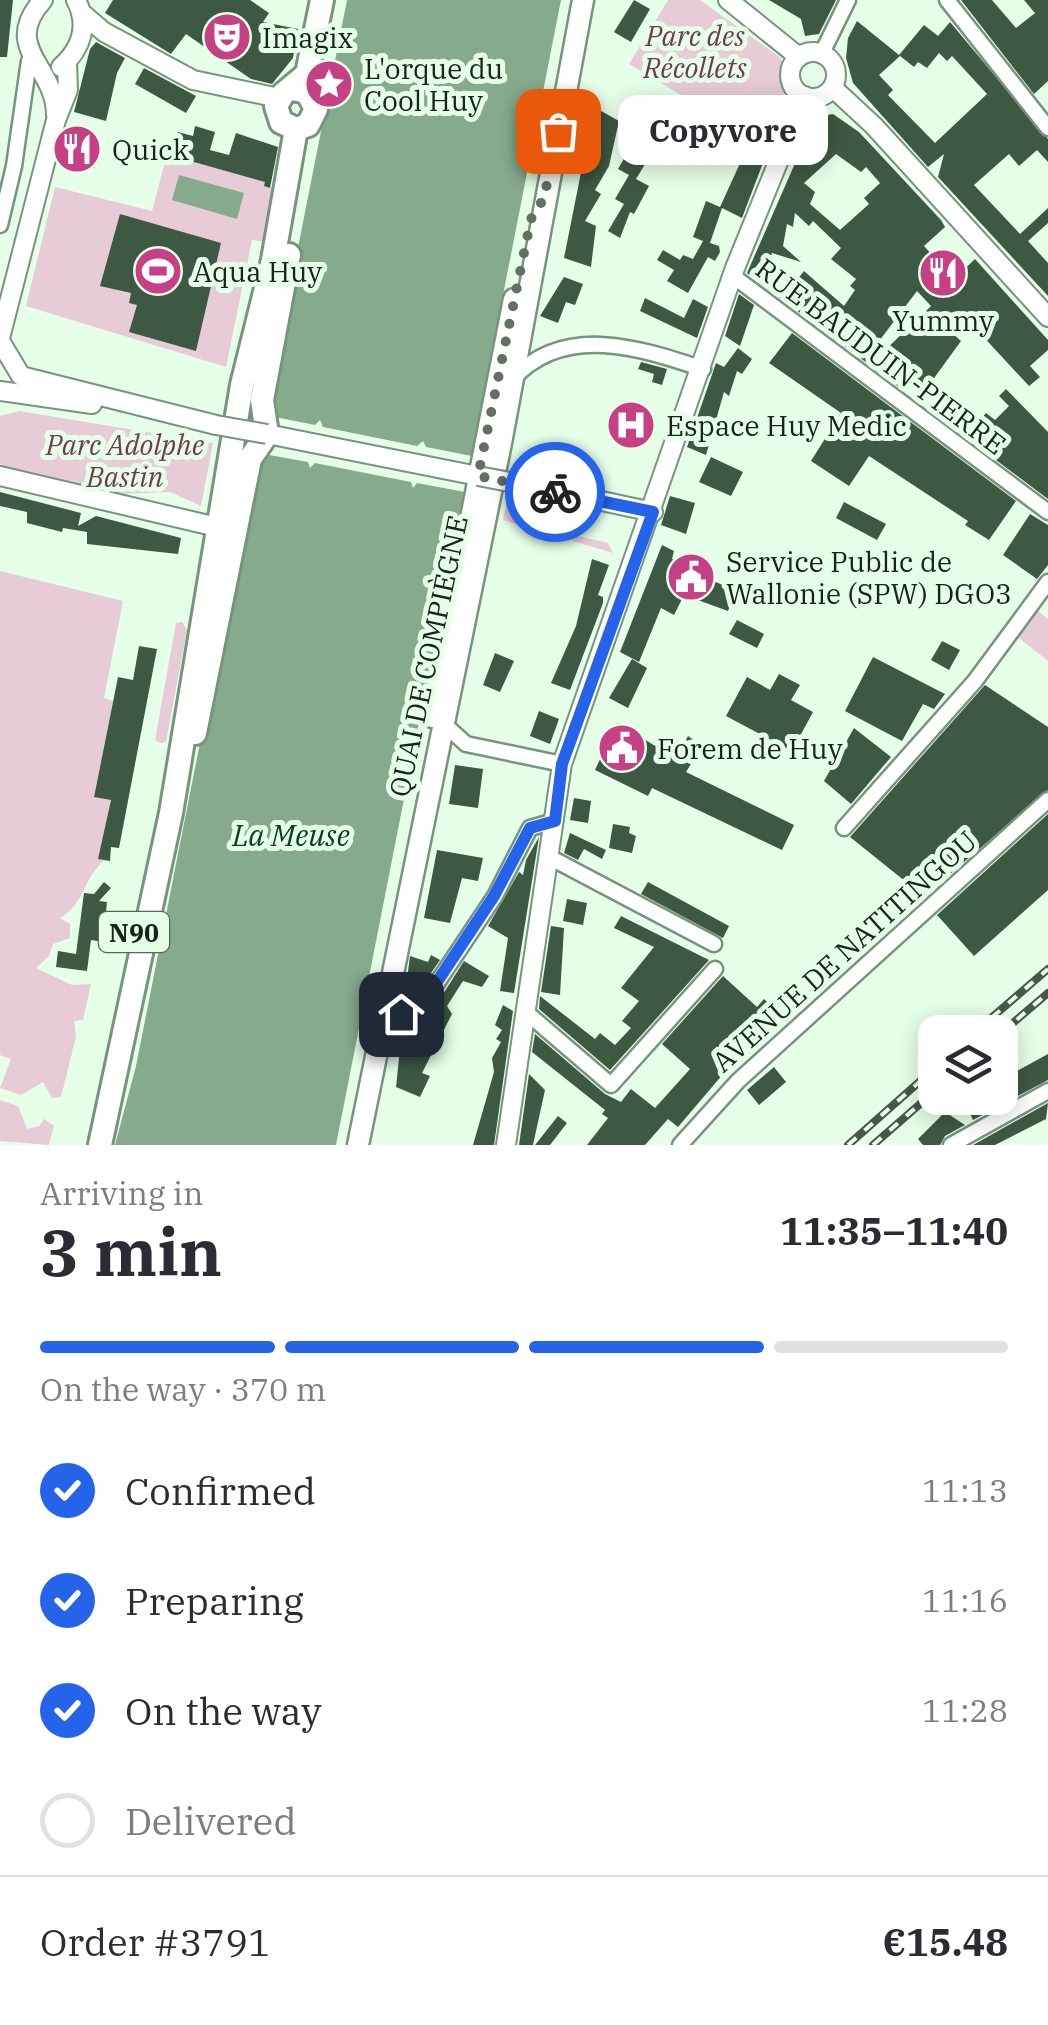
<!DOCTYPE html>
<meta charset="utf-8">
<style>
body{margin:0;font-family:"IBM Plex Serif",serif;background:#f7f7f7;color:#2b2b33;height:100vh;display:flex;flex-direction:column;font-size:38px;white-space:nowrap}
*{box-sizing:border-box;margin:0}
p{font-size:32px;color:#7c7c81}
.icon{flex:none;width:55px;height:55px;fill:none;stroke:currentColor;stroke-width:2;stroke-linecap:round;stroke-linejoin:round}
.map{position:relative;height:1145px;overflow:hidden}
.side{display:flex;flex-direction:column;background:#fff;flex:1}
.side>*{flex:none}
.fabs{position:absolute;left:918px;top:1015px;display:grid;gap:20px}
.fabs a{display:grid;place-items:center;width:100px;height:100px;border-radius:20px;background:#fff;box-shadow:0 5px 25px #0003;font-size:50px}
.pin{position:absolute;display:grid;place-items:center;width:85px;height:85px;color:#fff;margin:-42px;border-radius:20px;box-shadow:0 5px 15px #0006}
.courier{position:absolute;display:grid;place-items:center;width:100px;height:100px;margin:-50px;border:8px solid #2563eb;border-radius:50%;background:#fff;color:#222;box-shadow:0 2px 12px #0007}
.bubble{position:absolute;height:70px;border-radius:20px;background:#fff;box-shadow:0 5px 25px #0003;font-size:32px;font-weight:800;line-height:70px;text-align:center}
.head em{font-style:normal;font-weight:800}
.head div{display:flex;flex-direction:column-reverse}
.head{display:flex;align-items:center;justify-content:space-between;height:170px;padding:0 40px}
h1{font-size:65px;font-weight:800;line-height:75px}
.bar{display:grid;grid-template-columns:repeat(4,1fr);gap:15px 10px;align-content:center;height:120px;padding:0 40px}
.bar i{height:12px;border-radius:8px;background:#e1e1e2}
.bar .active{background:#2563eb}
.bar p{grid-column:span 4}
.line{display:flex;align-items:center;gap:25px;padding:0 40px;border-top:2px solid #e1e1e2}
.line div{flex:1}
ol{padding:0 40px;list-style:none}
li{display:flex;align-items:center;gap:30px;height:110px}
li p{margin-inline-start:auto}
li .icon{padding:10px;border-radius:50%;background:#2563eb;color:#fff;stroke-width:4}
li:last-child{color:#7c7c81}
li i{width:55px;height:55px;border:5px solid #e1e1e2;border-radius:50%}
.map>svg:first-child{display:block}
.green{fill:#e7cbd6}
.water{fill:#86aa8c}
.pier{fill:#e5ffe9}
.building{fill:#3e5943;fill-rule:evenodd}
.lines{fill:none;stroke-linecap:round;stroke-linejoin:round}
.minor-casing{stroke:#77947c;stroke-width:19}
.tertiary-casing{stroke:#77947c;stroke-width:22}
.secondary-casing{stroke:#77947c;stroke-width:25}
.primary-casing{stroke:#77947c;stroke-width:28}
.minor{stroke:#fff;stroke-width:14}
.tertiary{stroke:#fff;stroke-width:18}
.secondary{stroke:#fff;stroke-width:20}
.primary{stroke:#fff;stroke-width:22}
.rail-casing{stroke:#48574a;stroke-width:8}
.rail{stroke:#e5ffe9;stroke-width:4;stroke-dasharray:11;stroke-linecap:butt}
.tertiary-bridge-casing{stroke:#77947c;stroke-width:22;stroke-linecap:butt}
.tertiary-bridge{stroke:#fff;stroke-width:18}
.done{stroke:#607162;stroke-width:10;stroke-dasharray:0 18}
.route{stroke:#2563eb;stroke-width:12}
.labels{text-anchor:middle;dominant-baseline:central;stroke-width:10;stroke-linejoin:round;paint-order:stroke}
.shield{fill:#e5ffe9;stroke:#566658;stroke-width:2.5}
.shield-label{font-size:25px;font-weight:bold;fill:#18241a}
.park-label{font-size:28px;font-style:italic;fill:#733953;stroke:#e5ffe9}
.poi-label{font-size:28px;fill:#18241a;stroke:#e5ffe9;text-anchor:start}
.street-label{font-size:28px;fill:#18241a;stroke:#e5ffe9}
.water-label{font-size:30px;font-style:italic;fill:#06431b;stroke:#e5ffe9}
</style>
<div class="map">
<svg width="1048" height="1145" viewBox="0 0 1048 1145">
<rect width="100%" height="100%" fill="#e5ffe9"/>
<path class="green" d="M668 0H700L781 58 784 96 763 144 629 64Z
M177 157 265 182V186L276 190 266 242 252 240 226 367 26 306 55 187 152 211 166 158Z
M19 411 213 443 201 506 170 492 120 494 4 467 0 463V416Z
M507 501 512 502 519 522 608 543 613 553 503 520Z
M0 571 123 601 104 698 113 701 94 796 111 800 99 858 104 860C84 878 83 906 60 918L70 924V938L53 944 49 956 36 968 72 985 91 984 83 1020 74 1021 76 1037 61 1097 52 1098 43 1082 21 1095 0 1088 11 1059 0 1055Z
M1038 611 1048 619V661L1018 637Z
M182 622 187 630 166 742 160 743 155 740 176 623Z
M0 1100 18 1106 27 1129 39 1126 44 1119 54 1126 49 1145 0 1141Z"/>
<path class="water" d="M347 0H561L336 1145H115L136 1066Z
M179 175 244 193 237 219 172 200Z"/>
<path class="pier" d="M260 414 315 425 320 420 323 427 417 446 423 441 426 447 477 457 470 493 417 483 413 488 411 482 315 463 310 468 308 462 252 452Z"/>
<path class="building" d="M0 0H13L7 57H0Z
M113 0H250L269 13 263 22 298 29 293 58 272 84 251 79 186 34 171 54 105 13Z
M634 0 650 9 631 42 614 32Z
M769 0H836L819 34 805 36 801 19Z
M961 0H992L1016 28 1035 13 1024 0H1048V81L1034 94Z
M857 21 899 55 924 25 938 36 950 22 1048 139V162L1037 150 1019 166 1009 154 974 185 1020 234 1048 208V223L1028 241 1048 263V296L938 177 944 154 928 167 853 83 846 58 848 38ZM939 53 947 61 952 56 987 94 935 143 888 95 893 90 879 75 900 56 914 67 918 62 927 68Z
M96 42 125 58 117 73 106 121 74 112 90 49Z
M144 68 196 96 186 113 135 84Z
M594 107 619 121 609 166 595 190 601 194 585 221 596 226 591 267 564 258Z
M833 114 859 132 941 220 945 227 924 246 954 279 975 259 1048 340V350L1030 366 1040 377 1029 386 966 318 951 332 961 341 924 392 910 380 903 390 747 273 796 161 806 127 815 117ZM836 154 861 172 866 167 880 183 864 198 869 204 840 230 810 204 815 192 804 183ZM795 213 809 226 813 221 841 248 831 259 856 279 850 286 855 290 844 306 804 271 790 289 767 271 772 253 801 262 783 246 787 224 793 227ZM917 291 931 306 926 311 931 315 918 329 912 324 876 359 870 353Z
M195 126 215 132 210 150 229 155 236 133 278 147 270 188 264 186 265 182 169 155 178 132 193 136Z
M68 132 96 140 94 144 100 146 94 168 59 162Z
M752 137 769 147 742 218 722 208 710 243 719 246 720 252 715 261 708 257 688 293 667 281 674 270 657 260 663 250 680 260 683 255 693 259 703 241 693 237 706 201 720 207Z
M629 150 647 161 636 179 649 186 634 214 630 212 620 238 608 231 624 204 615 199 629 175 618 169Z
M120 214 221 243 196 351 129 332 137 305 129 303 131 293 100 286Z
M564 277 583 284 575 305 566 302 558 323 540 316Z
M739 294 754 305 740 346 725 336Z
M645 298 684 318 693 299 708 307 697 338 640 311Z
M792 333 1016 501 989 540 965 525 968 521 869 456 849 486 811 461 841 413 769 363Z
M738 348 752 359 742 374 737 371 729 396 724 392 706 455 687 447 716 363 724 367Z
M641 362 667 369 662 385 652 382 654 374 638 369Z
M1006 389 1048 432V499L965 437 986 413 995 420 1009 406 999 396Z
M628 406 646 412 635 444 617 438Z
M711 457 743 472 731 496 699 482Z
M0 492 81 513 78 526 96 516 181 538 178 554 87 544V532L63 528 62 532 27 523V512L0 506Z
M670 496 695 503 686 534 661 525Z
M844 502 886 524 877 540 836 518Z
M1030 514 1048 525V565L1037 579 1003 555Z
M662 545 674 551 672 559 697 569 695 574 736 590 728 611 684 595 674 615 661 608 639 662 620 652Z
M592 559 609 565 598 595 603 597V603L570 690 551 683 576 626Z
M737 620 764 634 757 648 729 634Z
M942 641 960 650 949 670 931 660Z
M139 646 157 649 119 848 111 847 110 861 98 859 111 800 94 797 118 677 133 680Z
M495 653 514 661 500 692 483 685Z
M873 657 945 694 934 709 923 704 902 741 845 711Z
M632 659 647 668 628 708 609 698Z
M779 674 800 685 791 700 813 712 792 751 726 716 747 677 770 690Z
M985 685 1048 727V790L943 880 938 876 921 894 850 837Z
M539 711 559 719 550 744 530 736Z
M617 723 667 753 670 748 679 753 688 736 702 746 686 772 794 825 782 850 652 788 648 796 595 770Z
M854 728 891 757 851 804 824 781Z
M455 765 483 769 478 808 449 804Z
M574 798 591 801 588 823 570 820Z
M1048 814V890L974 956 937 915Z
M613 824 630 827 629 833 636 836 632 853 609 848Z
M570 833 606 850 602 859 584 849 578 860 564 853Z
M539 837 514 993 500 991 508 938 488 926 519 872 523 875 526 860Z
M437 850 483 858 478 881 462 878 450 923 424 918Z
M104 882 111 888 99 901 107 902 103 942 91 940 87 971 56 967 58 951 76 954 84 893 94 894Z
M648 882 729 926 723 938 641 894Z
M567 899 587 903 583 925 563 921Z
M621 916 709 960 610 1070 539 1009 540 996 595 1039 600 1033 615 1045 631 1028 622 1021 639 1001 621 988 654 947 614 928Z
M551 926 564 928 560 995 541 992Z
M431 955 440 960 414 998 405 995 410 956 428 962Z
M464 961 489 976 482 987 463 981 447 1006 452 1014 422 1073 430 1076 420 1097 396 1087 401 1039 412 1043Z
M723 976 757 1007 764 999 784 1017 746 1057 741 1053 678 1127 668 1119 645 1145H587L608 1118 602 1114 605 1110 532 1052 535 1034 605 1094 621 1102 631 1089 655 1108 690 1069 662 1044Z
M503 1005 513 1011 494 1145H473L494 1072 492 1058 501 1042 496 1039 502 1030 495 1025Z
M1048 1054V1080L973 1120 965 1103 973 1098H1000V1090L1006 1087 1002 1079Z
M774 1067 786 1082 759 1105 747 1090Z
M529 1074 545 1090 533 1145H519Z
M1048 1103 1046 1119 995 1145H973Z
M945 1112 965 1125 945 1136 940 1145H923L918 1139Z
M558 1116 567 1123 550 1145H535Z"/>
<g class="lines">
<g class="minor-casing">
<path id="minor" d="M947 0 1048 128
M822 53 848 0
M0 225 14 166 29 61
M733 276 1048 512
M513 379C564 323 641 348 703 369
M444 724 466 744 562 764
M844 828 975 681 1048 582
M551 858 714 944
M384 1012 401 1014 421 1007 495 896 530 828 555 821
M527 1013 611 1085 715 969
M680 1145 738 1081 1048 800
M951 1145 1048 1091"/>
</g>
<g class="tertiary-casing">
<path id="tertiary" d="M43 0C0 48 56 66 56 115
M728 0 799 57
M83 14 104 32 193 80 279 98
M790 75a23 23 0 1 1 46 0a23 23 0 1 1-46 0Z
M61 67C82 48 89 25 76 0
M833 88 874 126 1048 317
M0 338 56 120 68 90 67 62
M0 341 21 376 216 425
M0 391 92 404
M267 434 478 476
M0 476 217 527
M536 487 653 512
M506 1145 562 764 735 268 805 96"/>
</g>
<g class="secondary-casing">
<path id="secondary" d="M432 717 514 299
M358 1145 501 443 583 0"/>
</g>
<g class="primary-casing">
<path id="primary" d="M293 89 307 92 316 109 308 125 296 129 281 122 276 106 283 94 307 74 322 0
M195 733 250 459 267 434 262 400 289 255
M100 1145 171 813 242 385 273 260 296 129"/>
</g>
<use href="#minor" class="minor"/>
<use href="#tertiary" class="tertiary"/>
<use href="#secondary" class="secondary"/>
<use href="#primary" class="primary"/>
<g class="rail-casing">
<path id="rail" d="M975 1032 1048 969
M1000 1034 1048 993
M848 1145 935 1068
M873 1145 935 1091"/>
</g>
<use href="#rail" class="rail"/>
<g class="tertiary-bridge-casing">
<path id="tertiary-bridge" d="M216 425 267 434
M478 476 536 487"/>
</g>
<use href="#tertiary-bridge" class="tertiary-bridge"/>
</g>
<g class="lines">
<path class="done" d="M555 492 478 476 531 219 544 198 558 131"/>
<path class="route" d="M401 1014 421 1006 494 896 530 828 555 821 562 764 653 512 555 492"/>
</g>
<defs>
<g id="theatre-disc" transform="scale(2.5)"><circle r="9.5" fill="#c54084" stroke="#e5ffe9"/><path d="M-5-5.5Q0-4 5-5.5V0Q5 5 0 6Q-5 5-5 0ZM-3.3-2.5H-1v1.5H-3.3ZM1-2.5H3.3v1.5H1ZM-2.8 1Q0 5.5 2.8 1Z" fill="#fff"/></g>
<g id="sight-disc" transform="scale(2.5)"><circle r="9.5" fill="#c54084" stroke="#e5ffe9"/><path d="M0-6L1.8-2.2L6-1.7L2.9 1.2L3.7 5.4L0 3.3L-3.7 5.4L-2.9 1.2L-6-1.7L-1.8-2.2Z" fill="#fff"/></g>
<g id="restaurant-disc" transform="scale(2.5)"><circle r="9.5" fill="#c54084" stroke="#e5ffe9"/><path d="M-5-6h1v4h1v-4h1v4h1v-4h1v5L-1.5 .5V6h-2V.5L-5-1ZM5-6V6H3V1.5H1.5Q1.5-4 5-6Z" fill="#fff"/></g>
<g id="stadium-disc" transform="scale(2.5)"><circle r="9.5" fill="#c54084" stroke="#e5ffe9"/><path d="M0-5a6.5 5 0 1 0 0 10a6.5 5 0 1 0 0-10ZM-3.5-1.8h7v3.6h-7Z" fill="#fff"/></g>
<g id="hospital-disc" transform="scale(2.5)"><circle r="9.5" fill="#c54084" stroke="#e5ffe9"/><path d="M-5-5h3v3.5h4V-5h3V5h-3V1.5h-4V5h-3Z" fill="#fff"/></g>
<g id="civic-disc" transform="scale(2.5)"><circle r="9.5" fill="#c54084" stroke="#e5ffe9"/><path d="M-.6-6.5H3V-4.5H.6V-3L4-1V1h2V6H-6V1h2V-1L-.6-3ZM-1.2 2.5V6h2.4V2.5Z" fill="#fff"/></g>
</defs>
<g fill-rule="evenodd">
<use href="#theatre-disc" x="227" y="37"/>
<use href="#sight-disc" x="329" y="84"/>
<use href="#restaurant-disc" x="77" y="149"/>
<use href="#stadium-disc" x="158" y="271"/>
<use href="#restaurant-disc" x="943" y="273"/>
<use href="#hospital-disc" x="631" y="425"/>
<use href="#civic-disc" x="691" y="577"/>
<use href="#civic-disc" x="622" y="748"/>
</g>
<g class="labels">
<rect class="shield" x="99" y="912" width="70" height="40" rx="8"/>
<g class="shield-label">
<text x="134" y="932">N90</text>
</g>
<g class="park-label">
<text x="695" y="35">Parc des<tspan x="695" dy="32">Récollets</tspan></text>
<text x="125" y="444">Parc Adolphe<tspan x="125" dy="32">Bastin</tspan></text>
</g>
<g class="poi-label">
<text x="262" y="37">Imagix</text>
<text x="364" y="68">L'orque du<tspan x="364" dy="32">Cool Huy</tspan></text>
<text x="112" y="149">Quick</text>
<text x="193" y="271">Aqua Huy</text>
<text x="943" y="320" text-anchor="middle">Yummy</text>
<text x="666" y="425">Espace Huy Medic</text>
<text x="726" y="561">Service Public de<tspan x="726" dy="32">Wallonie (SPW) DGO3</tspan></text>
<text x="657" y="748">Forem de Huy</text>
</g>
<g class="street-label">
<text transform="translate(881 356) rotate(37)">RUE BAUDUIN-PIERRE</text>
<text transform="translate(428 656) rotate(-78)">QUAI DE COMPIÈGNE</text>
<text transform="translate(844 951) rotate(-42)">AVENUE DE NATITINGOU</text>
</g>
<g class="water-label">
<text x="291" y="834">La Meuse</text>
</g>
</g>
</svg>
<div class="fabs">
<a><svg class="icon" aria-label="layers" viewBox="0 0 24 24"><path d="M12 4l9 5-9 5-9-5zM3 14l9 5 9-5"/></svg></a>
</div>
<div class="pin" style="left:558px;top:131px;background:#ea580c"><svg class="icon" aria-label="bag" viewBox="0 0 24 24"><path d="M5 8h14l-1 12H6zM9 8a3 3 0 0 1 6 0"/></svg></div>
<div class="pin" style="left:401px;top:1014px;background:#1f2937"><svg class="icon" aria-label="home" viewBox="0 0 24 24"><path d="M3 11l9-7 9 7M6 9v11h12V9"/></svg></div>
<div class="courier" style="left:555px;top:492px"><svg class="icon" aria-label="bike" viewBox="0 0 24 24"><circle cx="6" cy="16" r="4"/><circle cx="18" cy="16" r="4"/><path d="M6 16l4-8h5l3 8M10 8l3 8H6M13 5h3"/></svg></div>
<div class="bubble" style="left:618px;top:95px;width:210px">Copyvore</div>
</div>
<section class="side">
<div class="head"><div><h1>3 min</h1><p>Arriving in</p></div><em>11:35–11:40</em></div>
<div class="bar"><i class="active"></i><i class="active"></i><i class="active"></i><i></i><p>On the way · 370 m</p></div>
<ol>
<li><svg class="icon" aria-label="check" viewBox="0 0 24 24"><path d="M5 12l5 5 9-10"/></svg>Confirmed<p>11:13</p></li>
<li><svg class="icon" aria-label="check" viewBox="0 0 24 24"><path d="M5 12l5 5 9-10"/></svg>Preparing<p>11:16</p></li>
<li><svg class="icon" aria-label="check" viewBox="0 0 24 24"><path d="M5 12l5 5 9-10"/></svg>On the way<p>11:28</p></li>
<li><i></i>Delivered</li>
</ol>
<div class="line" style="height:130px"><div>Order #3791</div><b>€15.48</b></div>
</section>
